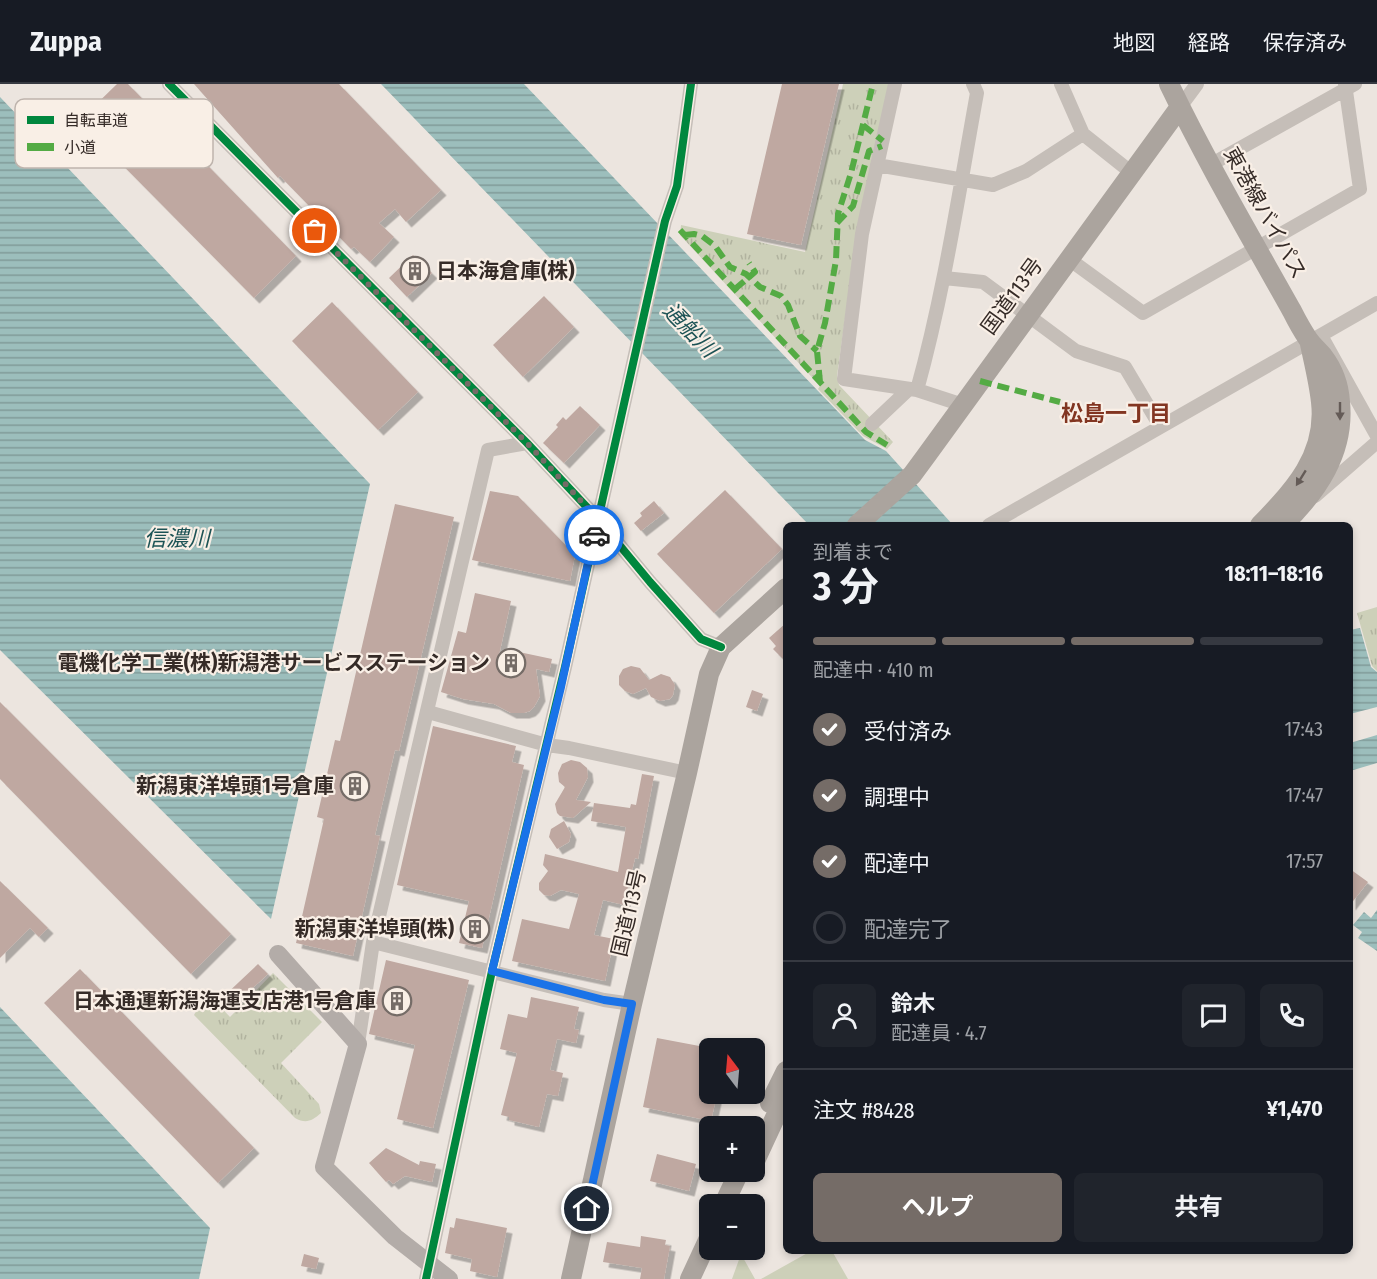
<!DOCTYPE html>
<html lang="ja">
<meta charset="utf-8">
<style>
body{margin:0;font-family:"Fira Sans Condensed","Noto Sans JP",sans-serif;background:#20242c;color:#f1f3f6;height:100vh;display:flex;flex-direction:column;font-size:22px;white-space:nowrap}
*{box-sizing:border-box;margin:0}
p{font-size:20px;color:#9ea1a6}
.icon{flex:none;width:33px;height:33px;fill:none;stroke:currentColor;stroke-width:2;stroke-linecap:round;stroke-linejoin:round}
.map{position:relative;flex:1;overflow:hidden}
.sheet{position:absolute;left:783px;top:438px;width:570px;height:732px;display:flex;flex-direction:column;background:#171b24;border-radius:9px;box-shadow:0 3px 9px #0003}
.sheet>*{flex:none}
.needle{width:39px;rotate:344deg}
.tools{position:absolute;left:699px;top:954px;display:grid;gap:12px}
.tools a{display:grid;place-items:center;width:66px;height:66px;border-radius:9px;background:#171b24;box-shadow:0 3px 9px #0003;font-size:30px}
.pin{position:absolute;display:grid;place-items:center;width:51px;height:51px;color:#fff;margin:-26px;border:3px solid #fff;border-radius:50%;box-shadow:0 2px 6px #0007}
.courier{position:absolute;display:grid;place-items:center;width:60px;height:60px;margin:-30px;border:4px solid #1a73e8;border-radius:50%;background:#fff;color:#222;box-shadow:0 2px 8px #0007}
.summary em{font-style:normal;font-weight:700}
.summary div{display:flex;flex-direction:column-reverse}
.summary{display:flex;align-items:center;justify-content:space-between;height:102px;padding:0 30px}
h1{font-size:39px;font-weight:700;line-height:45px}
.bar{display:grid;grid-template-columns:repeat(4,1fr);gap:9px 6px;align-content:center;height:72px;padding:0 30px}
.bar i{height:8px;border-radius:4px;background:#363941}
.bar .on{background:#756c67}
.bar p{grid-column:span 4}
.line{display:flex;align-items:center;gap:15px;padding:0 30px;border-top:2px solid #363941}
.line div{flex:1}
.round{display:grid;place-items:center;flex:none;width:63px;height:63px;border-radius:9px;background:#20242c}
ol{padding:0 30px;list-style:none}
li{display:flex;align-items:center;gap:18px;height:66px}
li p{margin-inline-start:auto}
li .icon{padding:6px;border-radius:50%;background:#756c67;color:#fff;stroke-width:4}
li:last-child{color:#9ea1a6}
li i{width:33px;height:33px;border:3px solid #363941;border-radius:50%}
.cta{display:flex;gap:12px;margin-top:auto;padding:12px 30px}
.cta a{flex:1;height:69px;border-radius:9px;background:#756c67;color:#fff;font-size:24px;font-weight:700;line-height:69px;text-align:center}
.cta a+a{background:#20242c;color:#f1f3f6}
header{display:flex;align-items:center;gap:36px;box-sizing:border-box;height:84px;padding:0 30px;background:#171b24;border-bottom:2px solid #363941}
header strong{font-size:28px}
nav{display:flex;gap:33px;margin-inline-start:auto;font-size:21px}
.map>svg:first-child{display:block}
.grass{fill:url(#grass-tufts)}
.pitch{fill:#cdd0b9}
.water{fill:url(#water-rules)}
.building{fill:#bfa8a1;filter:url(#shadow)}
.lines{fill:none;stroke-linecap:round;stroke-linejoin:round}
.minor{stroke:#c5beb8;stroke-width:14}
.major{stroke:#b3aca8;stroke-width:18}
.highway{stroke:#aba49e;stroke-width:20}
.quiet{stroke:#54ab44;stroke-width:6;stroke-dasharray:12 6;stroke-linecap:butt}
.cycleway-casing{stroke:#f9efe6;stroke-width:11}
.cycleway{stroke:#00873e;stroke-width:8}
.oneway{fill:#645b57}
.done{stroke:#756c67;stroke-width:6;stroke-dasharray:0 10.8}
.route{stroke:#1a73e8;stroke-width:8}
.labels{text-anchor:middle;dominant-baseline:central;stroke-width:4.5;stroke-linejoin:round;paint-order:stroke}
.street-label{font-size:21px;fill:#352b27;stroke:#f9efe6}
.poi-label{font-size:21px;font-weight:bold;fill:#352b27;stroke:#f9efe6;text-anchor:end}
.water-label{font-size:22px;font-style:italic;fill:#1d5355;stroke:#f9efe6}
.neighbourhood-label{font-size:22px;font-weight:bold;fill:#823521;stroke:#f9efe6}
.key{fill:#f9efe6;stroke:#beb4ad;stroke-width:1.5}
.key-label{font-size:16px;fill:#352b27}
</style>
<header>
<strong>Zuppa</strong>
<nav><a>地図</a><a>経路</a><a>保存済み</a></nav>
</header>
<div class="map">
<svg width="1377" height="1195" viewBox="0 0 1377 1195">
<defs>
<pattern id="grass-tufts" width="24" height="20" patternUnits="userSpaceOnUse" patternTransform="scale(1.5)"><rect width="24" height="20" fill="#cdd0b9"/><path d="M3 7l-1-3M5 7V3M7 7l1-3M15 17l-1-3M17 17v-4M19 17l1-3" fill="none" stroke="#b1b39f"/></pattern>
<pattern id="water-rules" width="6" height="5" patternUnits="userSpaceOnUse" patternTransform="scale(1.5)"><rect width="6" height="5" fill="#9cbebc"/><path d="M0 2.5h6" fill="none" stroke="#809b99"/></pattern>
<filter id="shadow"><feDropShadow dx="5.5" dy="5.5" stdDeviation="0" flood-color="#0004"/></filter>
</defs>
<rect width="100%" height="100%" fill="#ece5df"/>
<path class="grass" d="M843 0H890L857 148 837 292 839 301 893 358 887 365 863 352 818 305 820 302 680 151 681 141 805 168Z
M1377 523V587L1372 582 1357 529Z
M273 889 322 938 281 979 319 1020 321 1029C312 1037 306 1040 295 1034L194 931 197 925 210 912 230 933Z"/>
<path class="pitch" d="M811 1167H832L848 1195H761Z
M741 1170 755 1195H732Z"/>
<path class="water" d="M381 0H524L865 356 886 367 953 441H809Z
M0 13 370 400 271 835 0 566Z
M1360 544 1371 583 1377 588V623L1350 630V546Z
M1377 651V679L1350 687V659Z
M1377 826V867L1358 854 1362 848 1353 841 1364 828 1371 834Z
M0 923 210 1144 199 1195H0Z"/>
<path class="building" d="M117 0H128L296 172 254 214 79 37Z
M194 0H339L441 106 406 138 395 125 379 139 394 153 370 178 354 163 351 165 280 92 278 94Z
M782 0H839L801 161 747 150Z
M413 171 432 189 407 213 389 194Z
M544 212 574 243 523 293 493 261Z
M332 218 418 308 378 346 292 257Z
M580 322 600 341 564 379 543 359 558 343 556 341 563 333 566 336Z
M725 406 782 465 714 529 657 470Z
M490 407 518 412 575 471 570 497 472 476Z
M654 417 664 429 641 447 634 439 642 432 640 429Z
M395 420 454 433 399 667 395 666 375 751 380 752 353 872 296 859 324 735 317 733 335 656 340 657Z
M475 509 511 517 497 580 519 568 552 575 549 588 536 585 540 612 534 623 530 627 524 629H511L494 620 463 615 441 608 458 547 466 549Z
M786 539V578L773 565 776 562 769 554Z
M631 582 640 584 649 596 661 590 670 593 675 601 673 611 670 615 660 617 651 613 646 604 633 610 625 607 619 601V592L623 585Z
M752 606 763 610 757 627 746 623Z
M0 618 231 850 191 890 0 695Z
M433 642 516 662 512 678 524 681 482 864 459 859 469 817 397 801Z
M571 676 580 678 587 684 588 693 576 716 591 718 573 734 560 732 557 729 555 720 565 703 559 698 558 689 562 680Z
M642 690 654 692 638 775 635 774 624 821 603 816 594 851 614 855 605 897 512 877 522 835 569 845 579 810 561 806 550 812 544 811 539 806V799L548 787 543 781 545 770 618 788 626 743 591 737 594 719 630 724 631 720 636 721Z
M564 737 571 750 569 758 557 765 549 753 551 745Z
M1350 785 1368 798 1350 821Z
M0 797 48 844 39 853 30 844 0 874Z
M386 876 469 896 433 1044 397 1035 415 961 369 950Z
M258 880 268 890 231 924 222 914Z
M80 885 254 1064 218 1099 44 919Z
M531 913 579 923 574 945 579 946 576 959 557 955 550 986 563 989 558 1012 547 1010 539 1043 509 1036V1033L501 1031 517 969 500 965 508 930 527 934Z
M657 954 710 964V1010H717L711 1037 643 1023Z
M386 1064 419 1081 420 1077 436 1080 432 1098 405 1092 393 1100 389 1096 386 1098 369 1079Z
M657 1070 696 1080 689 1107 650 1097Z
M456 1134 507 1144 497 1193 470 1187 472 1175 445 1169 450 1143 454 1144Z
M641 1152 666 1156 665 1161 670 1162 664 1195H640L642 1184 603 1178 607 1158 640 1163Z
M304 1170 319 1174 316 1185 301 1182Z"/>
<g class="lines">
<path class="minor" d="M169 0 527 359 597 434 650 498 701 555 721 563
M895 0 862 150 844 295 917 306 963 321
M1061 0 1083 50 1132 89
M1180 23 1197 0
M877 81 993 101 1026 87 1083 50
M1210 81 1355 0
M1069 175 1143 229 1360 105 1345 0
M944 194 983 198 1076 267 1125 283 1160 342
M1309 257H1324L1377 352
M917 306C944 209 959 108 977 9L973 0
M872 340 909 305
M1315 412 1377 358
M989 441 1377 219
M428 628 547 661 569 664 687 689
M373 858 604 916 632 920
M358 960 373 858 488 366 527 359
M426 1195 492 887 565 583 665 137 677 102 691 0"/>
<path class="major" d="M278 870 358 960 324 1083 395 1153 449 1195"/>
<path class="highway" d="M1169 0C1206 77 1250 152 1292 227 1297 237 1302 246 1308 255 1312 261 1318 266 1323 272 1333 285 1339 302 1340 318 1345 368 1317 408 1283 441
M857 441 912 391 926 372 1180 23
M1260 441C1294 407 1327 370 1321 318 1319 299 1314 279 1310 260
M770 1019 786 987
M754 1079 786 1010
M724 1120 739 1088
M571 1195 632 920 687 689 709 590 721 563 786 504
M690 1195 710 1152"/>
<path class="quiet" d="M863 41 883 57
M837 139 853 122 869 67 882 62
M680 146 866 348 887 361
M685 151 694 150 702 152 715 162 730 183 746 190 760 203 781 212 788 221 800 252 817 267
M735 205 755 188 749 179
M980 297 1060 318
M820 298 817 267 825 239 836 176 838 130 851 89 873 0"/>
<g class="cycleway-casing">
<path id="cycleway" d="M169 0 527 359 597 434 650 498 701 555 721 563
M426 1195 492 887 565 583 665 137 677 102 691 0"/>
</g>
<use href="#cycleway" class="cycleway"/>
</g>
<defs><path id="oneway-solid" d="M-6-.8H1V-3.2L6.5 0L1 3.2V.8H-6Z" transform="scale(1.5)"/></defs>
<g class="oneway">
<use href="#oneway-solid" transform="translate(1340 327) rotate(90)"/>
<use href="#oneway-solid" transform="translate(1301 394) rotate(122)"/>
</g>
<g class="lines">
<path class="done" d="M315 147 527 359 597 434 594 451"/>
<path class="route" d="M587 1125 632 920 604 916 492 887 561 603 594 451"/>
</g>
<defs>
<g id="building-ring" transform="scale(1.5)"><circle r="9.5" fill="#f9efe6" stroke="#756c67" stroke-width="1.5"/><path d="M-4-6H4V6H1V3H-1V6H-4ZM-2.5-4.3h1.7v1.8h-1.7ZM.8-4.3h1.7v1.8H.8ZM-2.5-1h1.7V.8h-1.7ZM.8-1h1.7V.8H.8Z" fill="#756c67"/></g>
</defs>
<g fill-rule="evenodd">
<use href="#building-ring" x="415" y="187"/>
<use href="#building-ring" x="511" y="579"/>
<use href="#building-ring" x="355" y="702"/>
<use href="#building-ring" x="475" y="845"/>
<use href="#building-ring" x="397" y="917"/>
</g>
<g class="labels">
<g class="street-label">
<text transform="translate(1265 129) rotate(61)">東港線バイパス</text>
<text transform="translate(1012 212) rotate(-54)">国道113号</text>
<text transform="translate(629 829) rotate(-77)">国道113号</text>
</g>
<g class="poi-label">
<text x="436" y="187" text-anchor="start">日本海倉庫(株)</text>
<text x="490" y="579">電機化学工業(株)新潟港サービスステーション</text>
<text x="334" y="702">新潟東洋埠頭1号倉庫</text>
<text x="454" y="845">新潟東洋埠頭(株)</text>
<text x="376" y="917">日本通運新潟海運支店港1号倉庫</text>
</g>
<g class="water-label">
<text transform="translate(690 246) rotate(46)">通船川</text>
<text x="177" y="454">信濃川</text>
</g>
<g class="neighbourhood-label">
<text x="1116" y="329">松島一丁目</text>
</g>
</g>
<rect x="15" y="15" width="198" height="69" rx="9" class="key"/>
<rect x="27" y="32" width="27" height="8" fill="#00873e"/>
<rect x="27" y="59" width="27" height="8" fill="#54ab44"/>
<g class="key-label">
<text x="64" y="42">自転車道</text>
<text x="64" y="69">小道</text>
</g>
</svg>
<div class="tools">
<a><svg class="needle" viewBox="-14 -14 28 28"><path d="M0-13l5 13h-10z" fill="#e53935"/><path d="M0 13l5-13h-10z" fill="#9ea1a6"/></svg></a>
<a>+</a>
<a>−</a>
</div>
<div class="pin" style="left:315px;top:147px;background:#ea580c"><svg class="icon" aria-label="bag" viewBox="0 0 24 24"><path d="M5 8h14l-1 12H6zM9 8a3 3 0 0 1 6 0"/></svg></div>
<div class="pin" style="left:587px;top:1125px;background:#1f2937"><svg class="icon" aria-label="home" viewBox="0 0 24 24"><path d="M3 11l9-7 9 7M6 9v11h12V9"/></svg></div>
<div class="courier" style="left:594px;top:451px"><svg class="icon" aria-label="car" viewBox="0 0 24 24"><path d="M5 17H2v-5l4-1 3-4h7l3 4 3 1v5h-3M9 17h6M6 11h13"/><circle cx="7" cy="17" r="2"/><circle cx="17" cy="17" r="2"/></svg></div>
<section class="sheet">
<div class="summary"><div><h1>3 分</h1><p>到着まで</p></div><em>18:11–18:16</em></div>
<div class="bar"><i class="on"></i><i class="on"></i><i class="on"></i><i></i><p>配達中 · 410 m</p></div>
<ol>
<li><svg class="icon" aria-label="check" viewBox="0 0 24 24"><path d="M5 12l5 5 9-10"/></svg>受付済み<p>17:43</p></li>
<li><svg class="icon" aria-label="check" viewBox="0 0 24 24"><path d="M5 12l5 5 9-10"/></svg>調理中<p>17:47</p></li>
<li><svg class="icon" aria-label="check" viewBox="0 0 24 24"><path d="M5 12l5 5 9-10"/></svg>配達中<p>17:57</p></li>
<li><i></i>配達完了</li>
</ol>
<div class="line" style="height:108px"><a class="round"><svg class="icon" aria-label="person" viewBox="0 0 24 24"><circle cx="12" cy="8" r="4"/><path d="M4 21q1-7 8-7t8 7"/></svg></a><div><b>鈴木</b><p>配達員 · 4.7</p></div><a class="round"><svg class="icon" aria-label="chat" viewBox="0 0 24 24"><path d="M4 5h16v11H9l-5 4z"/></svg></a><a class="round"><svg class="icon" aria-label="phone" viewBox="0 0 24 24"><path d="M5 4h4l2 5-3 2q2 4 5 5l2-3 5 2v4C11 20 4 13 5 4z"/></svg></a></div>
<div class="line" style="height:78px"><div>注文 #8428</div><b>¥1,470</b></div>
<div class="cta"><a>ヘルプ</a><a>共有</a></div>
</section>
</div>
